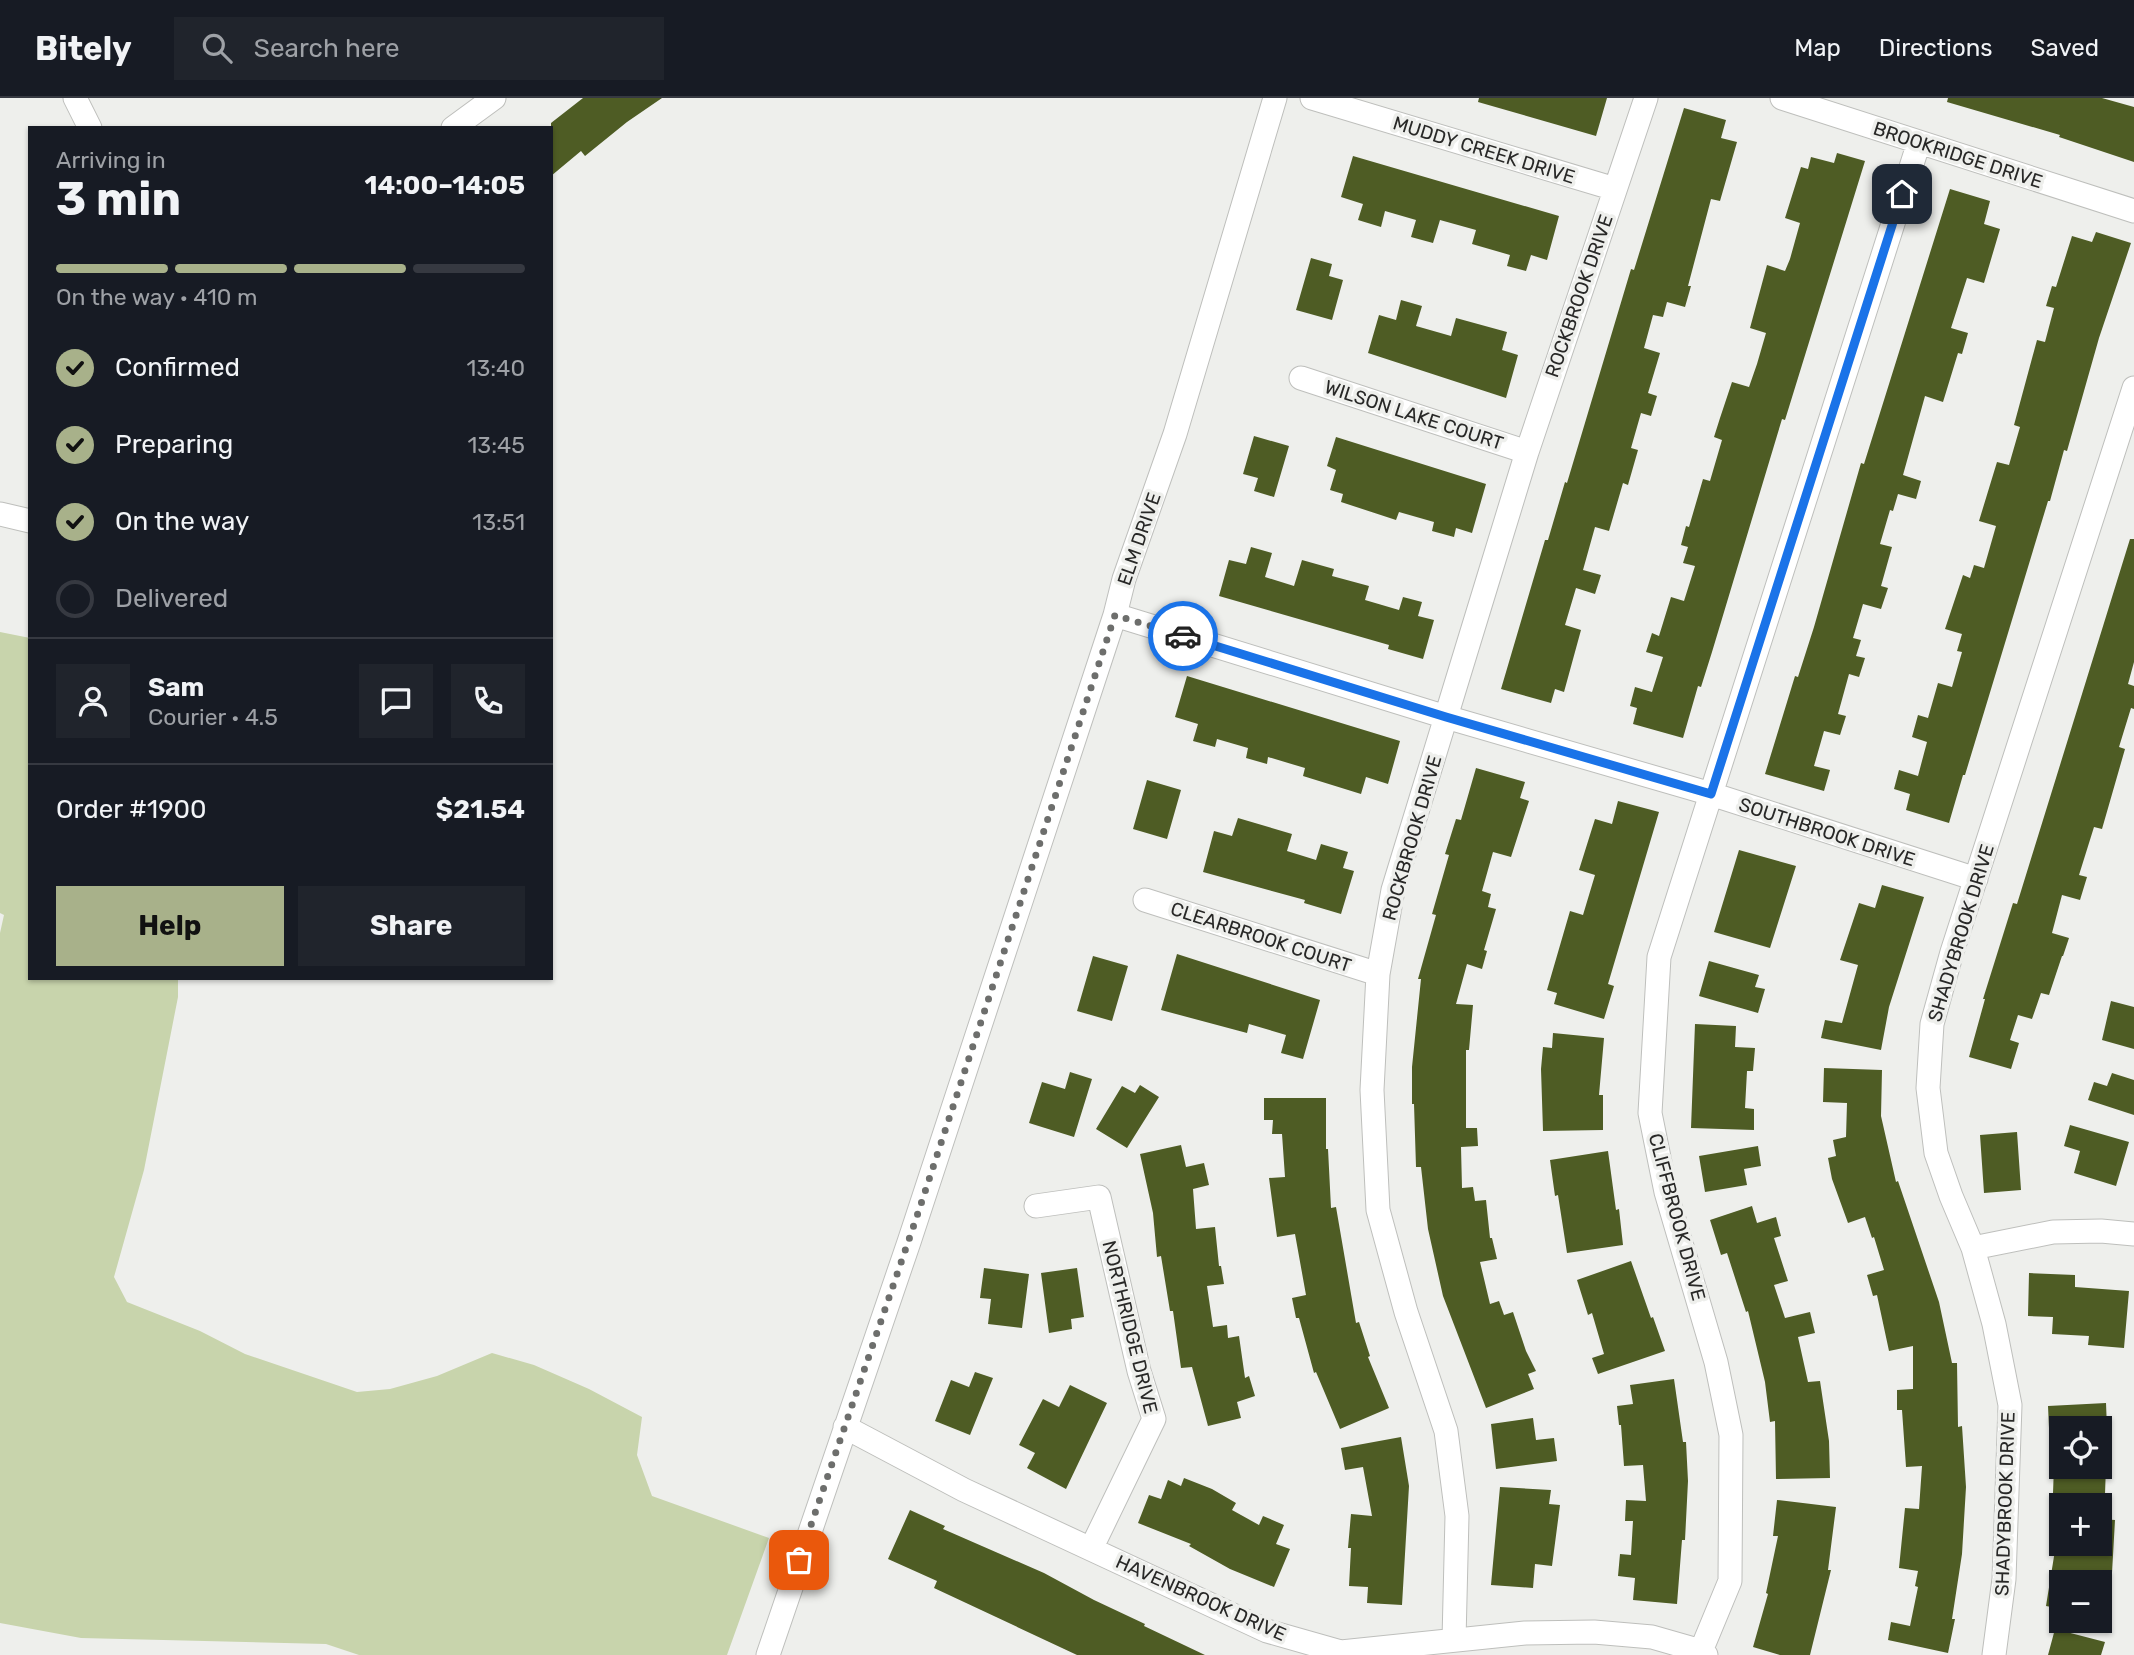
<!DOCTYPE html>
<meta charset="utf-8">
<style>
body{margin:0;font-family:Rubik,sans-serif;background:#20242c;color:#f1f3f6;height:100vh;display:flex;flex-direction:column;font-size:26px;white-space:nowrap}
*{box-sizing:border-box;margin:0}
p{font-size:23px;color:#9ea1a6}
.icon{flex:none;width:38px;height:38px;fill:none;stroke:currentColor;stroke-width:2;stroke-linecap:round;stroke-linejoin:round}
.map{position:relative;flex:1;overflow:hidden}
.details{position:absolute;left:28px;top:28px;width:525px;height:854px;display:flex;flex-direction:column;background:#171b24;border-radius:0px;box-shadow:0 2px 5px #0004}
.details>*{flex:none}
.buttons{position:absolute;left:2049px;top:1318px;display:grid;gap:14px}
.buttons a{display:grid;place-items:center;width:63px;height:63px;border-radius:0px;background:#171b24;box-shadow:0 2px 5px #0004;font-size:35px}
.pin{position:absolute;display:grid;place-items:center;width:60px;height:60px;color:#fff;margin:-30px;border-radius:14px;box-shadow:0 4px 10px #0006}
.courier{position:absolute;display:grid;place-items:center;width:70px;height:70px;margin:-35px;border:5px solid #1a73e8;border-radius:50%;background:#fff;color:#222;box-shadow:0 2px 9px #0007}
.summary em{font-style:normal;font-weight:700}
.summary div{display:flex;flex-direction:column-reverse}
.summary{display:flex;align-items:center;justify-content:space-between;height:119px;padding:0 28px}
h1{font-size:46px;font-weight:700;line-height:52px}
.bar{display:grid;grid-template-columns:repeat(4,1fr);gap:10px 7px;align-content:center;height:84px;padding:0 28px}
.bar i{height:9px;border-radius:5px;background:#363941}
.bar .current{background:#a8b18a}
.bar p{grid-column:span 4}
.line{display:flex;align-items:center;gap:18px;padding:0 28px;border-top:2px solid #363941}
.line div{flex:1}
.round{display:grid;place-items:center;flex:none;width:74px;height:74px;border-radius:0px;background:#20242c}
ol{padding:0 28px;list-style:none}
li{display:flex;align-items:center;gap:21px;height:77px}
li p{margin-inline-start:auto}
li .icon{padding:7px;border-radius:50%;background:#a8b18a;color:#111;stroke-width:4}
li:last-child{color:#9ea1a6}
li i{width:38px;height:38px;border:4px solid #363941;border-radius:50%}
.cta{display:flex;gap:14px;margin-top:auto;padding:14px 28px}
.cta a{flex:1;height:80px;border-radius:0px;background:#a8b18a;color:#111;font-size:28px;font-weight:700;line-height:80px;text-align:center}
.cta a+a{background:#20242c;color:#f1f3f6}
header{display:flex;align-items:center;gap:42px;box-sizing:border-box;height:98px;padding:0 35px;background:#171b24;border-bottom:2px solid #363941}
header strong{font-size:33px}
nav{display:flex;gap:38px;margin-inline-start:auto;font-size:24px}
.search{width:490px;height:63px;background:#20242c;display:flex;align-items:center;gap:18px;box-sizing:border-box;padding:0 24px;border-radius:0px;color:#9ea1a6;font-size:26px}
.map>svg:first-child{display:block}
.green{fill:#c8d4ac}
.building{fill:#4e5c24}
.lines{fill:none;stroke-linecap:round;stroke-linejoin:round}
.minor-casing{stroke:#bebfbc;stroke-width:25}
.minor{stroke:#fff;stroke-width:23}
.done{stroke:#6d6e6c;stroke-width:7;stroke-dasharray:0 12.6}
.route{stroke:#1a73e8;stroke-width:9}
.labels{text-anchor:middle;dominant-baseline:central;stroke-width:7;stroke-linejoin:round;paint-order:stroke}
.street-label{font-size:19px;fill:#282827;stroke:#eeefec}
</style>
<header>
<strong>Bitely</strong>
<div class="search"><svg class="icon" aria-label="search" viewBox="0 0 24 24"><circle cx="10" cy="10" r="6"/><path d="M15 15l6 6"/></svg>Search here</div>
<nav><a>Map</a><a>Directions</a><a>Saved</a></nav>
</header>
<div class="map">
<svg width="2134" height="1557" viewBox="0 0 2134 1557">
<rect width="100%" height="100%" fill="#eeefec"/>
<path class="green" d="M0 534 30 540V880H178V899L144 1072 114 1179 127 1204 200 1233 245 1256 357 1294 390 1291 437 1278 492 1255 534 1267 589 1291 642 1319 637 1357 652 1398 769 1440 727 1557H359L326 1546 81 1540 0 1525V835L4 817 0 815Z"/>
<path class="building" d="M583 0H662L627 24 585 58 581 53 551 78V25Z
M1479 0H1607L1596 38 1478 4Z
M1948 0H2102L2134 9V64L2059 39 2060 37 1947 4Z
M1684 10 1726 22 1721 40 1737 44 1720 103 1711 101 1688 188H1691L1685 209 1667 204 1663 219 1653 217 1644 250 1660 255 1648 295 1657 298 1651 318 1641 315 1631 350 1638 352 1628 387 1623 385 1609 433 1595 429 1583 472 1601 477 1595 496 1576 490 1565 527 1581 532 1564 594 1555 591 1551 605 1501 591 1545 442H1548L1565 384 1567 385 1631 171 1634 172Z
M1837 55 1865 63 1785 322 1782 321 1712 554 1701 589 1698 588 1683 640 1633 626 1637 610 1630 608 1635 589 1652 594 1663 559 1646 554 1652 535 1659 538 1671 499 1684 503 1695 468 1683 465 1688 449 1681 447 1686 428 1689 429 1703 381 1710 383 1722 342 1714 339 1720 320 1732 284 1749 289 1757 266 1766 235 1750 230 1767 167 1785 173 1790 161 1800 125 1785 120 1801 69 1808 71 1811 59 1834 65Z
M1353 58 1559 118 1547 162 1531 157 1526 173 1507 168 1510 157 1472 146 1476 132 1440 122 1433 145 1411 139 1416 122 1385 113 1381 129 1358 122 1363 106 1341 99Z
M1950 91 1990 103 1984 126 2000 131 1984 185 1967 180 1951 230 1968 235 1962 256 1958 255 1943 304 1925 298 1903 377 1921 383 1916 401 1898 396 1893 413 1890 412 1880 446 1892 449 1881 488 1888 490 1881 511 1863 506 1853 540 1861 542 1856 558 1865 560 1859 579 1849 576 1838 616 1846 618 1840 637 1824 633 1814 668 1830 672 1824 693 1765 676 1795 578 1798 579 1814 529 1861 365 1864 366Z
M2096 134 2131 145 2099 240 2067 353 2064 352 2050 403H2048L1965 677H1963L1949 725 1906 712 1910 696 1894 691 1899 672 1918 678 1927 644 1912 639 1918 617 1928 620 1938 585 1952 589 1962 554 1957 553 1962 536 1945 531 1963 477 1970 480 1974 467 1984 470 1996 428 1979 423 1997 364 2009 367 2020 329 2014 327 2037 242 2045 244 2054 210 2046 208 2052 188 2056 189 2072 138 2092 144Z
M1311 160 1332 166 1329 178 1343 182 1332 222 1296 212Z
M1401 202 1422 208 1416 228 1451 238 1456 220 1507 234 1502 252 1518 257 1506 300 1368 255 1379 217 1396 222Z
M1254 338 1289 348 1274 399 1254 393 1258 380 1243 376Z
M1336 339 1486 386 1472 435 1456 430 1454 439 1432 433 1434 424 1399 414 1396 422 1341 404 1343 396 1330 392 1336 372 1327 368Z
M2130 441H2134V564L2128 586 2134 588V611L2131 610 2119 649 2125 651 2102 731 2094 729 2079 777 2087 779 2080 802 2062 797 2052 835 2069 840 2063 858H2062L2049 897 2041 895 2032 921 2018 917 2010 942 2019 945 2011 971 1969 959 1985 901H1983L2013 805 2017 806Z
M1251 449 1272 455 1265 479 1294 488 1302 462 1334 471 1332 478 1369 488 1365 502 1399 512 1403 499 1422 504 1418 518 1434 522 1423 561 1388 551 1389 547 1219 498 1229 462 1246 466Z
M1187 578 1400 643 1388 686 1366 679 1361 696 1303 678 1305 670 1268 659 1267 666 1246 660 1248 650 1217 641 1215 649 1193 643 1198 626 1175 619Z
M1476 670 1525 684 1520 700 1529 703 1511 759 1493 754 1482 793 1491 796 1488 809 1496 811 1484 852 1487 853 1482 871 1467 866 1456 906 1473 907 1469 952H1466V1030H1477L1478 1048 1461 1049 1462 1090 1473 1089 1475 1103 1486 1102 1490 1140H1492L1497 1161 1480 1164 1490 1206 1499 1203 1504 1217 1513 1214 1526 1253 1536 1273 1528 1276 1534 1291 1486 1310 1443 1198 1428 1131 1421 1069H1416L1414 1006H1412V969L1421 881H1418L1436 817 1432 816 1449 757 1445 756 1456 721 1461 722Z
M1147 682 1181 692 1167 741 1133 731Z
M1618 703 1659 714 1608 886 1614 888 1604 921 1554 906 1557 895 1547 892 1570 813 1583 817 1595 777 1579 772 1595 721 1612 726Z
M1238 720 1292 736 1287 753 1316 762 1321 746 1348 754 1343 770 1354 773 1341 816 1304 805 1305 802 1203 774 1214 733 1232 738Z
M1739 752 1796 768 1770 850 1714 834Z
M1882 787 1924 799 1889 909 1881 952 1821 940 1825 922 1842 925 1858 867 1840 862 1859 805 1875 810Z
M1177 856 1320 902 1303 961 1281 955 1286 937 1249 926 1247 935 1161 912Z
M1093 858 1128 868 1112 923 1077 913Z
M1709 863 1759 877 1755 889 1765 891 1758 915 1699 898Z
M2111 903 2134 909V951L2102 942Z
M1695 926 1736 928 1735 949 1755 950 1753 973H1747L1745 1010 1754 1011V1032L1691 1030Z
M1553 935 1604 940 1599 997H1603V1032L1543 1033 1541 971 1543 949 1552 950Z
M1824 970 1882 972 1881 1018 1896 1084 1898 1083 1939 1204 1952 1265H1957L1958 1329 1962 1328 1966 1389 1962 1456 1952 1521H1955L1948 1555 1888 1542 1891 1524 1910 1528 1918 1489 1915 1488 1918 1473 1899 1470 1905 1410 1919 1411 1922 1368 1906 1369 1902 1312H1897V1292L1913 1291V1248L1889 1253 1877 1197 1873 1198 1867 1177 1884 1172 1874 1139 1872 1140 1865 1119 1848 1125 1832 1081 1828 1060 1836 1058 1833 1042 1846 1039 1847 1005 1823 1004Z
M1070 974 1092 981 1074 1039 1029 1025 1042 984 1065 991Z
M2112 975 2134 982V1017L2088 1002 2094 984 2107 988Z
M1140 987 1159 999 1127 1050 1096 1031 1122 988 1135 995Z
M1264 1000H1326V1051H1328L1331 1110 1336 1109 1356 1225 1359 1224 1370 1258 1368 1259 1389 1310 1340 1331 1316 1274 1314 1275 1299 1220H1296L1292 1200 1306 1197 1295 1136 1277 1139 1269 1080 1285 1079 1282 1036H1272L1273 1022H1264Z
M2070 1027 2129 1044 2116 1088 2074 1075 2080 1053 2064 1048Z
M2017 1034 2021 1092 1984 1095 1980 1037Z
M1181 1047 1186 1069 1204 1065 1209 1087 1193 1091 1196 1131 1215 1129 1219 1168H1221L1224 1186 1207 1188 1213 1229 1227 1227 1228 1240 1239 1238 1245 1280 1249 1278 1255 1298 1237 1304 1241 1320 1208 1328 1192 1269 1181 1270 1173 1213H1170L1161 1158 1157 1159 1153 1115 1140 1056Z
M1758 1048 1761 1068 1744 1071 1747 1087 1705 1094 1699 1058Z
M1608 1053 1616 1112 1619 1111 1623 1147 1567 1155 1558 1097 1555 1098 1550 1062Z
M1752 1108 1757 1125 1776 1119 1781 1138 1774 1140 1788 1183 1774 1187 1785 1220 1810 1214 1815 1235 1798 1239 1808 1284 1820 1283 1829 1343 1830 1380 1776 1381 1775 1323 1770 1324 1765 1284 1748 1213 1746 1214 1727 1155 1721 1157 1710 1122Z
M1631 1163 1651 1220 1653 1219 1665 1253 1598 1276 1592 1260 1604 1256 1592 1215 1588 1217 1577 1182Z
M984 1170 1029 1176 1022 1230 988 1226 991 1201 980 1200Z
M1077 1170 1084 1219 1071 1221 1072 1231 1049 1235 1041 1175Z
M2029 1175 2075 1177V1189L2129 1193 2124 1250 2088 1247 2089 1238 2052 1236 2053 1219 2028 1218Z
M975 1274 993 1280 970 1337 935 1323 951 1282 969 1289Z
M1674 1281 1683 1344H1686L1688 1383 1685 1442H1682L1677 1506 1633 1502 1635 1480 1618 1478 1620 1456 1631 1457 1633 1423H1625L1626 1402 1646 1403 1643 1367 1624 1368 1621 1327H1619L1617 1308 1633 1306 1630 1287Z
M1070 1287 1107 1305 1066 1391 1027 1370 1035 1355 1019 1347 1043 1301 1059 1309Z
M2106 1305 2107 1330H2049L2048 1308Z
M1533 1320 1536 1342 1554 1340 1557 1363 1496 1371 1491 1326Z
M1401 1339 1409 1388 1402 1507 1367 1505 1368 1489 1349 1488 1351 1450H1348L1351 1416 1372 1418 1363 1369 1345 1372 1341 1350Z
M2054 1368H2106L2105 1396 2053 1395Z
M1184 1380 1212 1391 1236 1405 1232 1412 1259 1427 1263 1418 1284 1427 1276 1446 1290 1451 1274 1489 1230 1471 1189 1448 1191 1446 1138 1425 1149 1397 1161 1401 1168 1382 1181 1388Z
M1500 1389 1551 1392 1549 1406 1560 1407 1552 1468 1535 1466 1533 1490 1491 1487Z
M1777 1402 1836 1409 1828 1472H1831L1810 1557H1780L1753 1549 1768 1496 1766 1495 1778 1438H1773Z
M910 1412 945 1428 943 1431 1044 1475 1094 1502 1145 1526 1144 1528 1205 1557H1077L934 1490 937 1483 888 1461Z
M2100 1421 2115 1422 2112 1475H2104L2103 1484H2062V1511L2046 1508 2056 1446H2100Z
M2055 1531 2105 1544 2101 1557H2048Z"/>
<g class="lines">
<g class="minor-casing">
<path id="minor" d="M75 0 90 30
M1312 0 1615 91
M1782 0 2134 113
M453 30 494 0
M1301 280 1527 354
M0 416 30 423
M1115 517 1446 619 1711 696 1976 781
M1145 802 1378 876
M1036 1108 1099 1099 1139 1273 1154 1321 1091 1451
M1973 1150 2053 1134 2101 1133 2134 1136
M845 1329 964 1392 1267 1533 1341 1554 1525 1535 1594 1534 1652 1539 1701 1553 1706 1557
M1454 1542 1457 1418 1446 1333 1406 1214 1378 1112 1372 992 1378 876 1393 792 1486 488 1527 354 1646 0
M1701 1553 1730 1483 1731 1337 1716 1264 1666 1094 1650 1015 1659 859 1919 44
M768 1557 909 1144 1115 517 1124 481 1175 336 1275 0
M1994 1557 2004 1481 2010 1307 1994 1226 1973 1150 1951 1098 1936 1055 1928 990 1932 926 1952 854 2134 290"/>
</g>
<use href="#minor" class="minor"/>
</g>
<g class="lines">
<path class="done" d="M799 1462 917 1118 1115 517 1183 538"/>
<path class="route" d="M1183 538 1446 619 1711 696 1902 96"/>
</g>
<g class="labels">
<g class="street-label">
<text transform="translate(1484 52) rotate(17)">MUDDY CREEK DRIVE</text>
<text transform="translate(1958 57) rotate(18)">BROOKRIDGE DRIVE</text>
<text transform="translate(1579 198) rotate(-71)">ROCKBROOK DRIVE</text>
<text transform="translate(1414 317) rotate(18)">WILSON LAKE COURT</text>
<text transform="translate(1139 441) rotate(-71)">ELM DRIVE</text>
<text transform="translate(1827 734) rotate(18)">SOUTHBROOK DRIVE</text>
<text transform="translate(1412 740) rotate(-74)">ROCKBROOK DRIVE</text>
<text transform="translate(1961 835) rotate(-73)">SHADYBROOK DRIVE</text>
<text transform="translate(1261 839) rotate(18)">CLEARBROOK COURT</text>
<text transform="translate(1677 1119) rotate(75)">CLIFFBROOK DRIVE</text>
<text transform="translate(1130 1229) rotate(76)">NORTHRIDGE DRIVE</text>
<text transform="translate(2005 1406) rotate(-88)">SHADYBROOK DRIVE</text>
<text transform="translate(1201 1500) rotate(24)">HAVENBROOK DRIVE</text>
</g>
</g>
</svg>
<div class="buttons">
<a><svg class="icon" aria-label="locate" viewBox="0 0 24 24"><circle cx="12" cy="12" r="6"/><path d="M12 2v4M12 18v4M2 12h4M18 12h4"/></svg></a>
<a>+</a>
<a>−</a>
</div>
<div class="pin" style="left:799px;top:1462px;background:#ea580c"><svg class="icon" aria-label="bag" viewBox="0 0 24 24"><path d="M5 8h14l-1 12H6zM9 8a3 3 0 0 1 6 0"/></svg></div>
<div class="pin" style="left:1902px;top:96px;background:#1f2937"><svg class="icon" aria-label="home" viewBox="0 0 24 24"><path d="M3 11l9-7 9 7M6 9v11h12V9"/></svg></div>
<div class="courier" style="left:1183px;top:538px"><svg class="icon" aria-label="car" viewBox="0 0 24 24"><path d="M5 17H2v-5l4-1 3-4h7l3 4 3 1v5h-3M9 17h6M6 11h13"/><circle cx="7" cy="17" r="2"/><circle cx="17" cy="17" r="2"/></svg></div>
<section class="details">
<div class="summary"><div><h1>3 min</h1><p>Arriving in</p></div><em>14:00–14:05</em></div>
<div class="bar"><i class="current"></i><i class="current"></i><i class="current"></i><i></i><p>On the way · 410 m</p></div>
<ol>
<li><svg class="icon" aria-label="check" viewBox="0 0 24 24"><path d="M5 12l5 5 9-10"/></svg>Confirmed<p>13:40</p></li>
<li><svg class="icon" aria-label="check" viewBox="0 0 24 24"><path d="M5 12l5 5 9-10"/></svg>Preparing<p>13:45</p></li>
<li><svg class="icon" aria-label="check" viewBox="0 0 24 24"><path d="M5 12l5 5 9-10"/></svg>On the way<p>13:51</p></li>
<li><i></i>Delivered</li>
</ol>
<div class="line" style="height:126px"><a class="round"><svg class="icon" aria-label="person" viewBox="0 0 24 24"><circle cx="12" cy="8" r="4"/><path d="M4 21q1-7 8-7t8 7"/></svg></a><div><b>Sam</b><p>Courier · 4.5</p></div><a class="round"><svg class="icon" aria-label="chat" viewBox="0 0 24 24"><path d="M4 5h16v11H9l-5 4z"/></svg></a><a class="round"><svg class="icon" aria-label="phone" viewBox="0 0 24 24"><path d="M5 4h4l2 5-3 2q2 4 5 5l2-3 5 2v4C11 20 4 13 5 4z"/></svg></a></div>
<div class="line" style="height:91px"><div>Order #1900</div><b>$21.54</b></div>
<div class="cta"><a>Help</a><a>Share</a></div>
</section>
</div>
